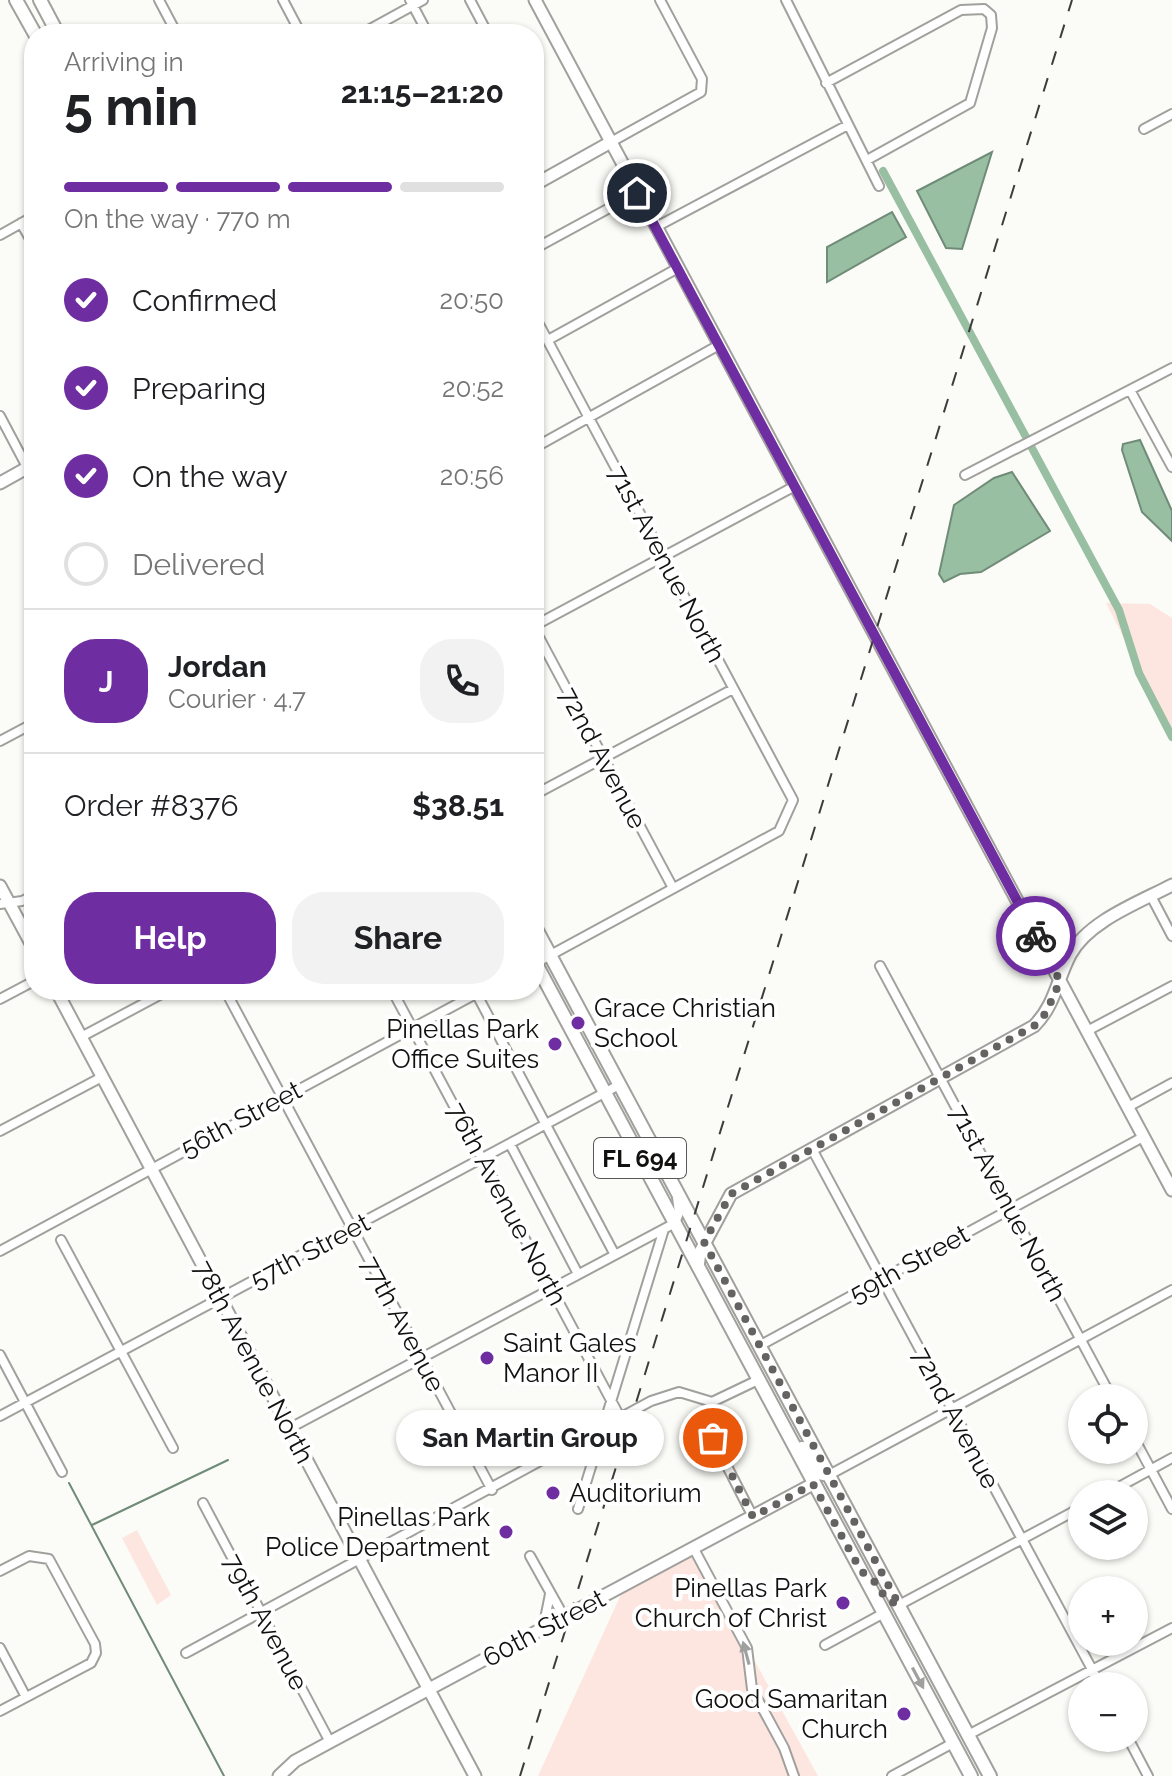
<!DOCTYPE html>
<meta charset="utf-8">
<style>
body{margin:0;font-family:Raleway,sans-serif;background:#f2f2f2;color:#202124;height:100vh;display:flex;flex-direction:column;font-size:30px;white-space:nowrap}
*{box-sizing:border-box;margin:0}
p{font-size:26px;color:#757577}
.icon{flex:none;width:44px;height:44px;fill:none;stroke:currentColor;stroke-width:2;stroke-linecap:round;stroke-linejoin:round}
.map{position:relative;flex:1;overflow:hidden}
.sheet{position:absolute;left:24px;top:24px;width:520px;height:976px;display:flex;flex-direction:column;background:#fff;border-radius:32px;box-shadow:0 2px 6px #0004}
.sheet>*{flex:none}
.buttons{position:absolute;left:1068px;top:1384px;display:grid;gap:16px}
.buttons a{display:grid;place-items:center;width:80px;height:80px;border-radius:50%;background:#fff;box-shadow:0 2px 6px #0004;font-size:40px}
.pin{position:absolute;display:grid;place-items:center;width:68px;height:68px;color:#fff;margin:-34px;border:4px solid #fff;border-radius:50%;box-shadow:0 2px 8px #0007}
.courier{position:absolute;display:grid;place-items:center;width:80px;height:80px;margin:-40px;border:6px solid #6f2da2;border-radius:50%;background:#fff;color:#222;box-shadow:0 2px 10px #0007}
.bubble{position:absolute;height:56px;border-radius:28px;background:#fff;box-shadow:0 2px 6px #0004;font-size:26px;font-weight:700;line-height:56px;text-align:center}
.headline em{font-style:normal;font-weight:700}
.headline div{display:flex;flex-direction:column-reverse}
.headline{display:flex;align-items:center;justify-content:space-between;height:136px;padding:0 40px}
h1{font-size:52px;font-weight:700;line-height:60px}
.bar{display:grid;grid-template-columns:repeat(4,1fr);gap:12px 8px;align-content:center;height:96px;padding:0 40px}
.bar i{height:10px;border-radius:6px;background:#e0e0e0}
.bar .current{background:#6f2da2}
.bar p{grid-column:span 4}
.line{display:flex;align-items:center;gap:20px;padding:0 40px;border-top:2px solid #e0e0e0}
.line div{flex:1}
.round{display:grid;place-items:center;flex:none;width:84px;height:84px;border-radius:32px;background:#f2f2f2}
ol{padding:0 40px;list-style:none}
li{display:flex;align-items:center;gap:24px;height:88px}
li p{margin-inline-start:auto}
li .icon{padding:8px;border-radius:50%;background:#6f2da2;color:#fff;stroke-width:4}
li:last-child{color:#757577}
li i{width:44px;height:44px;border:4px solid #e0e0e0;border-radius:50%}
.cta{display:flex;gap:16px;margin-top:auto;padding:16px 40px}
.cta a{flex:1;height:92px;border-radius:32px;background:#6f2da2;color:#fff;font-size:32px;font-weight:700;line-height:92px;text-align:center}
.cta a+a{background:#f2f2f2;color:#202124}
.map>svg:first-child{display:block}
.green{fill:#fee6e0}
.water{fill:#99bfa3;stroke:#708b77;stroke-width:2}
.lines{fill:none;stroke-linecap:round;stroke-linejoin:round}
.stream{stroke:#708b77;stroke-width:2}
.canal{stroke:#99bfa3;stroke-width:8}
.street-casing{stroke:#a1a09d;stroke-width:12}
.secondary-casing{stroke:#a1a09d;stroke-width:15}
.primary-casing{stroke:#a1a09d;stroke-width:16}
.street{stroke:#fff;stroke-width:8}
.secondary{stroke:#fff;stroke-width:11}
.primary{stroke:#fff;stroke-width:12}
.rail{stroke:#3d3c3a;stroke-width:2;stroke-dasharray:14 14;stroke-linecap:butt}
.oneway{fill:#a0a09f}
.done{stroke:#646361;stroke-width:8;stroke-dasharray:0 14.4}
.route{stroke:#6f2da2;stroke-width:10}
.poi-dot{fill:#6f2da2;stroke:#fff;stroke-width:3}
.labels{text-anchor:middle;dominant-baseline:central;stroke-width:8;stroke-linejoin:round;paint-order:stroke}
.shield{fill:#fff;stroke:#595858;stroke-width:2}
.shield-label{font-size:24px;font-weight:bold;fill:#121110}
.street-label{font-size:26px;fill:#121110;stroke:#fff}
.poi-label{font-size:26px;fill:#121110;stroke:#fff;text-anchor:end}
</style>
<div class="map">
<svg width="1172" height="1776" viewBox="0 0 1172 1776">
<rect width="100%" height="100%" fill="#fbfbf7"/>
<path class="green" d="M1106 603 1150 604 1172 618V732Z
M137 1530 171 1595 157 1605 122 1538Z
M692 1554 743 1650 748 1691 780 1749 790 1776H538L623 1590Z
M752 1656 818 1776H799L788 1746 756 1688Z"/>
<path class="water" d="M992 152 962 249 946 248 917 191Z
M892 212 906 237 827 282V247Z
M1140 440 1172 511V541L1142 512 1122 450 1123 444Z
M1012 472 1050 531 981 572 960 574 944 582 939 574 954 505 994 478Z"/>
<g class="lines">
<path class="stream" d="M69 1483 224 1776
M92 1525 228 1460"/>
<path class="canal" d="M883 171 1119 610 1139 673 1172 737"/>
<g class="street-casing">
<path id="street" d="M159 0 177 34
M283 0 301 34
M410 0 428 34
M470 0 488 34
M786 0 879 186
M361 34 423 0
M826 83 961 10 984 9 991 15 992 28 970 103 867 160
M1144 129 1172 114
M611 142 701 92 702 79 660 0
M21 223 34 246
M656 227 846 126
M0 235 34 216
M534 249 637 193
M534 315 793 800 779 831 534 964
M548 340 678 268
M1130 390 1172 467
M0 416 27 467
M534 448 719 345
M965 475 1172 368
M534 626 795 486
M534 628 673 888
M0 741 34 723
M534 795 733 689
M1151 896 1172 936
M0 904 22 901 34 895
M880 966 1112 1398
M225 990 492 1490
M392 990 621 1419
M475 991 615 1255
M0 999 34 981
M1087 1031 1172 986
M81 1037 169 990
M1128 1107 1172 1083
M0 1131 102 1077
M510 1144 578 1274
M812 1149 1101 1686
M61 1240 173 1448
M0 1251 483 990
M759 1346 1143 1137
M0 1355 62 1472
M0 1416 619 1085
M705 1423 753 1517
M290 1428 675 1223 679 1213 677 1197
M1134 1438 1172 1509
M829 1475 1172 1290
M1106 1494 1172 1458
M203 1503 330 1742
M578 1509 664 1229
M694 1549 747 1648 752 1689 784 1748 794 1776
M530 1556 564 1617
M0 1571 29 1556 49 1559 95 1644 96 1653 91 1663 0 1711
M899 1605 1082 1507
M543 1629 550 1594
M825 1645 884 1613
M0 1648 26 1697
M186 1653 651 1401 679 1392 712 1402 758 1380
M968 1735 1172 1628
M1128 1738 1148 1776
M892 1776 953 1743"/>
</g>
<g class="secondary-casing">
<path id="secondary" d="M535 0 1172 1190
M534 185 611 142
M0 483 34 464
M0 886 34 949
M56 990 475 1776
M698 1267 700 1252 731 1194 1034 1026C1055 1005 1057 980 1070 955 1088 921 1140 902 1172 885
M279 1776 295 1761 330 1742 813 1484"/>
</g>
<g class="primary-casing">
<path id="primary" d="M16 0 35 34
M40 0 58 34
M534 925 990 1776
M534 960 971 1776
M802 1448 819 1473 829 1475"/>
</g>
<use href="#street" class="street"/>
<use href="#secondary" class="secondary"/>
<use href="#primary" class="primary"/>
<path class="rail" d="M520 1776 1072 0"/>
</g>
<defs><path id="oneway-solid" d="M-6-.8H1V-3.2L6.5 0L1 3.2V.8H-6Z" transform="scale(2)"/></defs>
<g class="oneway">
<use href="#oneway-solid" transform="translate(746 1653) rotate(-105)"/>
<use href="#oneway-solid" transform="translate(918 1678) rotate(62)"/>
</g>
<g class="lines">
<path class="done" d="M713 1438 753 1517 813 1484 861 1571 874 1581 887 1600 899 1605 704 1242 731 1194 1034 1026 1046 1013 1060 981 1036 936"/>
<path class="route" d="M637 193 1036 936"/>
</g>
<g class="poi-dot">
<circle cx="578" cy="1023" r="8"/>
<circle cx="555" cy="1044" r="8"/>
<circle cx="487" cy="1358" r="8"/>
<circle cx="553" cy="1493" r="8"/>
<circle cx="506" cy="1532" r="8"/>
<circle cx="843" cy="1603" r="8"/>
<circle cx="904" cy="1714" r="8"/>
</g>
<g class="labels">
<rect class="shield" x="594" y="1138" width="92" height="40" rx="6"/>
<g class="shield-label">
<text x="640" y="1158">FL 694</text>
</g>
<g class="street-label">
<text transform="translate(667 564) rotate(62)">71st Avenue North</text>
<text transform="translate(603 758) rotate(62)">72nd Avenue</text>
<text transform="translate(241 1119) rotate(-28)">56th Street</text>
<text transform="translate(1008 1203) rotate(62)">71st Avenue North</text>
<text transform="translate(507 1204) rotate(62)">76th Avenue North</text>
<text transform="translate(310 1251) rotate(-28)">57th Street</text>
<text transform="translate(909 1264) rotate(-29)">59th Street</text>
<text transform="translate(403 1324) rotate(62)">77th Avenue</text>
<text transform="translate(254 1362) rotate(62)">78th Avenue North</text>
<text transform="translate(956 1418) rotate(62)">72nd Avenue</text>
<text transform="translate(266 1622) rotate(62)">79th Avenue</text>
<text transform="translate(544 1628) rotate(-28)">60th Street</text>
</g>
<g class="poi-label">
<text x="594" y="1008" text-anchor="start">Grace Christian<tspan x="594" dy="30">School</tspan></text>
<text x="539" y="1029">Pinellas Park<tspan x="539" dy="30">Office Suites</tspan></text>
<text x="503" y="1343" text-anchor="start">Saint Gales<tspan x="503" dy="30">Manor II</tspan></text>
<text x="569" y="1493" text-anchor="start">Auditorium</text>
<text x="490" y="1517">Pinellas Park<tspan x="490" dy="30">Police Department</tspan></text>
<text x="827" y="1588">Pinellas Park<tspan x="827" dy="30">Church of Christ</tspan></text>
<text x="888" y="1699">Good Samaritan<tspan x="888" dy="30">Church</tspan></text>
</g>
</g>
</svg>
<div class="buttons">
<a><svg class="icon" aria-label="locate" viewBox="0 0 24 24"><circle cx="12" cy="12" r="6"/><path d="M12 2v4M12 18v4M2 12h4M18 12h4"/></svg></a>
<a><svg class="icon" aria-label="layers" viewBox="0 0 24 24"><path d="M12 4l9 5-9 5-9-5zM3 14l9 5 9-5"/></svg></a>
<a>+</a>
<a>−</a>
</div>
<div class="pin" style="left:713px;top:1438px;background:#ea580c"><svg class="icon" aria-label="bag" viewBox="0 0 24 24"><path d="M5 8h14l-1 12H6zM9 8a3 3 0 0 1 6 0"/></svg></div>
<div class="pin" style="left:637px;top:193px;background:#1f2937"><svg class="icon" aria-label="home" viewBox="0 0 24 24"><path d="M3 11l9-7 9 7M6 9v11h12V9"/></svg></div>
<div class="courier" style="left:1036px;top:936px"><svg class="icon" aria-label="bike" viewBox="0 0 24 24"><circle cx="6" cy="16" r="4"/><circle cx="18" cy="16" r="4"/><path d="M6 16l4-8h5l3 8M10 8l3 8H6M13 5h3"/></svg></div>
<div class="bubble" style="left:396px;top:1410px;width:268px">San Martin Group</div>
<section class="sheet">
<div class="headline"><div><h1>5 min</h1><p>Arriving in</p></div><em>21:15–21:20</em></div>
<div class="bar"><i class="current"></i><i class="current"></i><i class="current"></i><i></i><p>On the way · 770 m</p></div>
<ol>
<li><svg class="icon" aria-label="check" viewBox="0 0 24 24"><path d="M5 12l5 5 9-10"/></svg>Confirmed<p>20:50</p></li>
<li><svg class="icon" aria-label="check" viewBox="0 0 24 24"><path d="M5 12l5 5 9-10"/></svg>Preparing<p>20:52</p></li>
<li><svg class="icon" aria-label="check" viewBox="0 0 24 24"><path d="M5 12l5 5 9-10"/></svg>On the way<p>20:56</p></li>
<li><i></i>Delivered</li>
</ol>
<div class="line" style="height:144px"><b class="round" style="background:#6f2da2;color:#fff">J</b><div><b>Jordan</b><p>Courier · 4.7</p></div><a class="round"><svg class="icon" aria-label="phone" viewBox="0 0 24 24"><path d="M5 4h4l2 5-3 2q2 4 5 5l2-3 5 2v4C11 20 4 13 5 4z"/></svg></a></div>
<div class="line" style="height:104px"><div>Order #8376</div><b>$38.51</b></div>
<div class="cta"><a>Help</a><a>Share</a></div>
</section>
</div>
